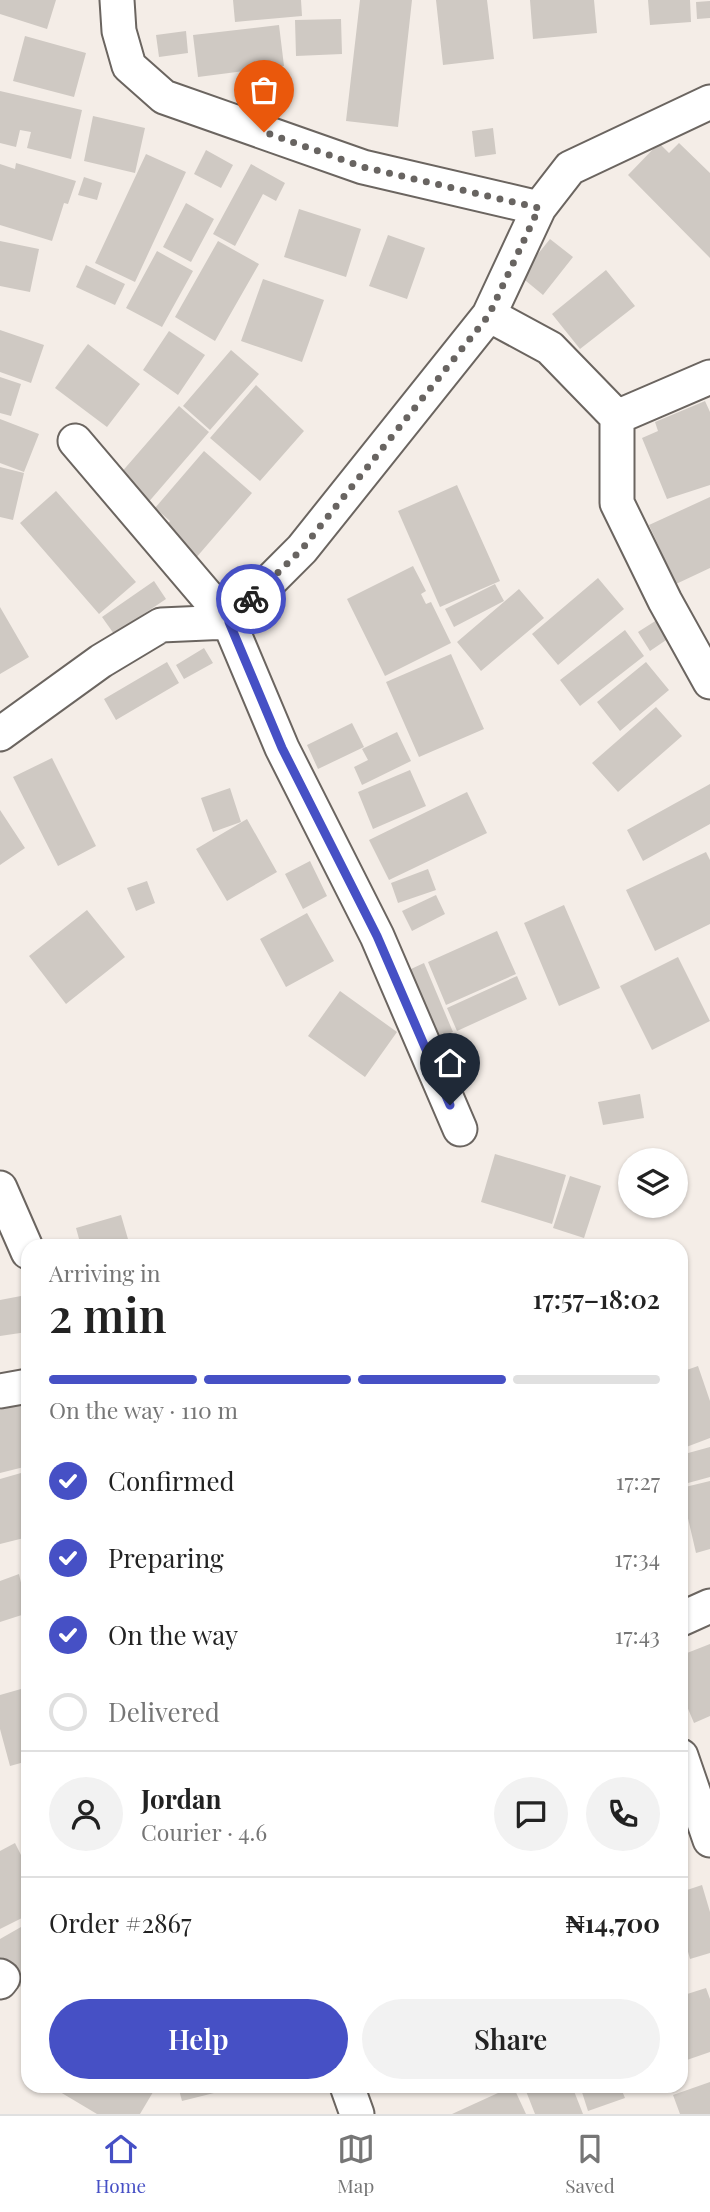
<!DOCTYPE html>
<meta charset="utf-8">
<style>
body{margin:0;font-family:"Playfair Display",serif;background:#f2f2f2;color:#222;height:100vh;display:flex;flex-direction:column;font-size:26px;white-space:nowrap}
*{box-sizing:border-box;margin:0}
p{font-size:23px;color:#767676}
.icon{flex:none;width:38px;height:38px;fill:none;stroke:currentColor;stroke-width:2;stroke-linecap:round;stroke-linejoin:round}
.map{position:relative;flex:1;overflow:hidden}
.sheet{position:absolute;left:21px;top:1239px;width:667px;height:854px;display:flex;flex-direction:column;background:#fff;border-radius:21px;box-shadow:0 2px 5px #0004}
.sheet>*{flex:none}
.controls{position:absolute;left:618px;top:1148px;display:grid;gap:14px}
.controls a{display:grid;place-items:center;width:70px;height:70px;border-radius:50%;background:#fff;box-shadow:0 2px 5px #0004;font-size:35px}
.pin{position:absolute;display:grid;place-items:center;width:60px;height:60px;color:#fff;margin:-72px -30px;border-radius:50% 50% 50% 0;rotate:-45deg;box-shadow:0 0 7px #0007}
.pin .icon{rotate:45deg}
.courier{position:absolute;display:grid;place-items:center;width:70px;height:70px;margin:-35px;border:5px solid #4650c5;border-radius:50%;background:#fff;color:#222;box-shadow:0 2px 9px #0007}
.head em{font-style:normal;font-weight:600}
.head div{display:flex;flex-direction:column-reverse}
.head{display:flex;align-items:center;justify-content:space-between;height:119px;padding:0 28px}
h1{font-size:46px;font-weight:600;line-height:52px}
.bar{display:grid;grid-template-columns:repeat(4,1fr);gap:10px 7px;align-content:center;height:84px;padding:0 28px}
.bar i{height:9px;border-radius:5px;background:#e0e0e0}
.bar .on{background:#4650c5}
.bar p{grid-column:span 4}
.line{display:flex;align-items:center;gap:18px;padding:0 28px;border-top:2px solid #e0e0e0}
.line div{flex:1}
.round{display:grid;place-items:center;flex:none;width:74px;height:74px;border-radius:37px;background:#f2f2f2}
ol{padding:0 28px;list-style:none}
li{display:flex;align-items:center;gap:21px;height:77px}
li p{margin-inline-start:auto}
li .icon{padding:7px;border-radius:50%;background:#4650c5;color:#fff;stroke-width:4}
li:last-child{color:#767676}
li i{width:38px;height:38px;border:4px solid #e0e0e0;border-radius:50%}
.button{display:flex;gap:14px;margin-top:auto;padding:14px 28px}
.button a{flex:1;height:80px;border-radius:42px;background:#4650c5;color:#fff;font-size:28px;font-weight:600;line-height:80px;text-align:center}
.button a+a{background:#f2f2f2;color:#222}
.dock{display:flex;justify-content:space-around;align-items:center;height:98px;border-top:2px solid #e0e0e0;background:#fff;font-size:19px;color:#767676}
.dock a{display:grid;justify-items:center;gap:4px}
.dock .on{color:#4650c5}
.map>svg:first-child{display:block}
.building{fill:#cfc9c3}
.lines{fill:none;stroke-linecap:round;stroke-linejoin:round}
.minor-casing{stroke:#6b6560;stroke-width:37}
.minor{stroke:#fff;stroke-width:33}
.done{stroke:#686461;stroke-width:7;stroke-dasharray:0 12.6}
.route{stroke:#4650c5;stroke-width:9}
</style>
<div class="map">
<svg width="710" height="2114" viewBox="0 0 710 2114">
<rect width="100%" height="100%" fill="#f4ede7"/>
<path class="building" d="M0 0H56L47 29 0 14Z
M233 0H301L302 16 235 22Z
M360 0H412L398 127 346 121Z
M436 0H487L494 59 443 65Z
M530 0H594L597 33 533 39Z
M648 0H690L691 22 650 25Z
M710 1V18L697 19 696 2Z
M341 19 342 54 296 56 295 20Z
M279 25 284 66 198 77 193 35Z
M186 31 188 53 159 57 156 35Z
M25 36 86 53 74 97 13 81Z
M0 91 82 110 71 159 27 148 31 132 20 130 16 147 0 143Z
M93 116 145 128 135 173 84 161Z
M493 128 496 154 475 157 472 131Z
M659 143 669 153 679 143 710 173V258L628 175Z
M206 150 233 165 221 188 194 174Z
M146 154 186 172 135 282 95 263Z
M16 163 76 181 68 204 64 203 52 241 0 225V164L15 169Z
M251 164 285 183 276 201 263 194 235 246 213 234Z
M84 177 102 183 97 200 78 195Z
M186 203 214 219 191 262 163 247Z
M299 209 361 229 346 277 284 257Z
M388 235 425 248 407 299 369 286Z
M550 239 573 257 543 295 520 276Z
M0 241 39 249 30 292 0 286Z
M218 241 259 264 215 341 175 317Z
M157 251 193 271 162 327 126 308Z
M86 265 125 284 115 305 76 287Z
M606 270 635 306 580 349 552 314Z
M263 279 324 300 302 362 241 341Z
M0 330 44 345 31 383 0 372Z
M169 331 205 355 178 395 143 370Z
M88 344 140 384 107 427 55 388Z
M231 350 259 374 210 430 183 406Z
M0 377 21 384 11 416 0 413Z
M256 385 304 431 260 481 210 438Z
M705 401 710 412V485L667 499 642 438 658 431 655 422Z
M179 406 209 432 146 505 120 474Z
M0 419 39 434 24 472 0 463Z
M204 451 252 493 195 559 162 530 170 521 155 508Z
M0 467 24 473 13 520 0 517Z
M457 485 500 581 440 607 398 511Z
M56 491 136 582 99 614 20 523Z
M710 497V568L676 584 649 525Z
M413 566 426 591 421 594 426 604 431 602 451 643 385 676 347 599Z
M598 578 624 609 558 665 532 634Z
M154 581 166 599 114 634 102 617Z
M495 584 504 601 454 627 445 609Z
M519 589 544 618 481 671 457 642Z
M0 607 29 657 0 674Z
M660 618 672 636 650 651 638 632Z
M625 630 644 656 580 706 560 680Z
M204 648 213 663 184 679 176 665Z
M451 654 484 729 419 757 386 682Z
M167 662 179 683 116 720 104 699Z
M646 662 669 690 620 731 597 702Z
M656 707 682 736 618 792 592 763Z
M352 723 364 747 318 769 307 745Z
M397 732 411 761 362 785 354 767 368 760 362 749Z
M52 758 96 846 58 866 13 777Z
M410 770 426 806 373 829 358 792Z
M710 784V824L643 861 627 830Z
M230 788 241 822 213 832 201 798Z
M467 792 487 833 389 880 369 840Z
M0 810 25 848 0 865Z
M247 819 277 872 227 901 196 849Z
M706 852 710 860V924L655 951 626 890Z
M310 861 327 896 303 909 285 874Z
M428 869 436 890 398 903 391 883Z
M147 881 155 903 136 911 127 888Z
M436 895 445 914 412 931 402 911Z
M564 905 600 988 559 1006 524 923Z
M87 910 125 957 66 1004 29 956Z
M307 913 334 961 286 987 260 939Z
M497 931 516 974 446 1005 428 962Z
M678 957 710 1021 652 1050 620 986Z
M424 963 453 1032 427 1044 398 975Z
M517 976 527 999 457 1031 447 1008Z
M340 991 397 1032 365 1077 308 1036Z
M640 1094 644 1118 603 1125 598 1102Z
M495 1154 566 1175 552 1224 481 1202Z
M570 1176 601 1186 584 1238 553 1228Z
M121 1215 130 1246H81L76 1228Z
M21 1296 27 1332 0 1336V1300Z
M698 1366 710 1401V1438L681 1449V1372Z
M28 1402V1466L0 1473V1410Z
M710 1447V1477L688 1483 681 1455Z
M28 1471V1537L0 1544V1479Z
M710 1481V1549L696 1553 681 1488Z
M19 1574 28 1613 0 1622V1581Z
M710 1644V1716L694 1723 681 1692V1648L684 1646 687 1653Z
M28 1687V1761L10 1766 0 1729V1695Z
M15 1843 28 1869V1915L0 1929V1851Z
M702 1885 710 1912V1953L690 1959 681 1926V1892Z
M28 1923V1982L16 1989 0 1962V1939Z
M706 1988 710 1999V2052L681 2062V1996Z
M710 2082V2114H680L673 2095Z
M50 2086H153L156 2087 140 2114H97Z
M178 2086H226V2090L182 2101Z
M513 2086 526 2114H452Z
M524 2086H572L583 2114H535Z
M580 2086H620L625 2098 588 2111Z"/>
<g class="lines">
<g class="minor-casing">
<path id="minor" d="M117 0 119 31 129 66 164 97 363 167 539 208
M489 315 550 348 617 417V503L665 601 710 682
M617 417 710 377
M75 441 229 622 282 748 377 936 460 1129
M0 734 101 661 161 625 229 622 302 549 489 315 539 208 570 168 710 102
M0 1188 28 1252
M0 1391 28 1386
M681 1619 710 1606
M681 1756 710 1840
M0 1976 3 1978 0 1982
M347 2086 357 2114"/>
</g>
<use href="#minor" class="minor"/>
</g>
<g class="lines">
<path class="done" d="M251 599 302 549 489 315 539 208 363 167 264 132"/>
<path class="route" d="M251 599 229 622 282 748 377 936 450 1105"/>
</g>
</svg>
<div class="controls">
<a><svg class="icon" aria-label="layers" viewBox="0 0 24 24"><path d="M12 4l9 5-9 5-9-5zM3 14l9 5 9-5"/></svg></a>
</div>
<div class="pin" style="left:264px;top:132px;background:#ea580c"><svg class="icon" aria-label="bag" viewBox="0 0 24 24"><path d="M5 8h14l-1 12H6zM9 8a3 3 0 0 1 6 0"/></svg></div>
<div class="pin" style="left:450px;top:1105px;background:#1f2937"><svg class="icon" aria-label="home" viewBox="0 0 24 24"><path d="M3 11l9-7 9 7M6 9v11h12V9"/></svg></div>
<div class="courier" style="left:251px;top:599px"><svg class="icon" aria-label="bike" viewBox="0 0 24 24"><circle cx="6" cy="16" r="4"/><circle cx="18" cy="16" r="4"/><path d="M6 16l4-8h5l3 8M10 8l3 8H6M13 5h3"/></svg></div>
<section class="sheet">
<div class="head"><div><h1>2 min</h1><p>Arriving in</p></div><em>17:57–18:02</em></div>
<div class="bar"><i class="on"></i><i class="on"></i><i class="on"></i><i></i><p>On the way · 110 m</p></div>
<ol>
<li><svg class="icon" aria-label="check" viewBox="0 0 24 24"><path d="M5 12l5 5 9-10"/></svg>Confirmed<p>17:27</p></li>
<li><svg class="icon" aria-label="check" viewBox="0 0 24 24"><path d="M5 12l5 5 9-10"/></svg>Preparing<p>17:34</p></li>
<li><svg class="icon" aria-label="check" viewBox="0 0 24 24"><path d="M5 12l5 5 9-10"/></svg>On the way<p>17:43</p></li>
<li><i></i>Delivered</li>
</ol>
<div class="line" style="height:126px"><a class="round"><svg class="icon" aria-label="person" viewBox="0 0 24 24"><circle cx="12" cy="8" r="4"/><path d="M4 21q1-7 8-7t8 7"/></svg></a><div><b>Jordan</b><p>Courier · 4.6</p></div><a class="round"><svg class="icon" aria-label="chat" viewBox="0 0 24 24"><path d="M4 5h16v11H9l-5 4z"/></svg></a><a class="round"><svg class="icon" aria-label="phone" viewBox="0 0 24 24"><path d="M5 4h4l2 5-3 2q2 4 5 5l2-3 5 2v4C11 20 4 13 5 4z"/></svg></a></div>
<div class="line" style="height:91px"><div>Order #2867</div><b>₦14,700</b></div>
<div class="button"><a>Help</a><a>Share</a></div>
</section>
</div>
<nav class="dock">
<a class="on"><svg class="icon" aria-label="home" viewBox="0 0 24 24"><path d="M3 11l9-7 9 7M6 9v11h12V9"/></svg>Home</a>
<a><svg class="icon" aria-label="map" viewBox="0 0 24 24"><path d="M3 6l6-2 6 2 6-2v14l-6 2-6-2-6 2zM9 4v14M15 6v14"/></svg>Map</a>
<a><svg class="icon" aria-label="saved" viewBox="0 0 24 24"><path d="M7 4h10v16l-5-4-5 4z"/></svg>Saved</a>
</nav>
